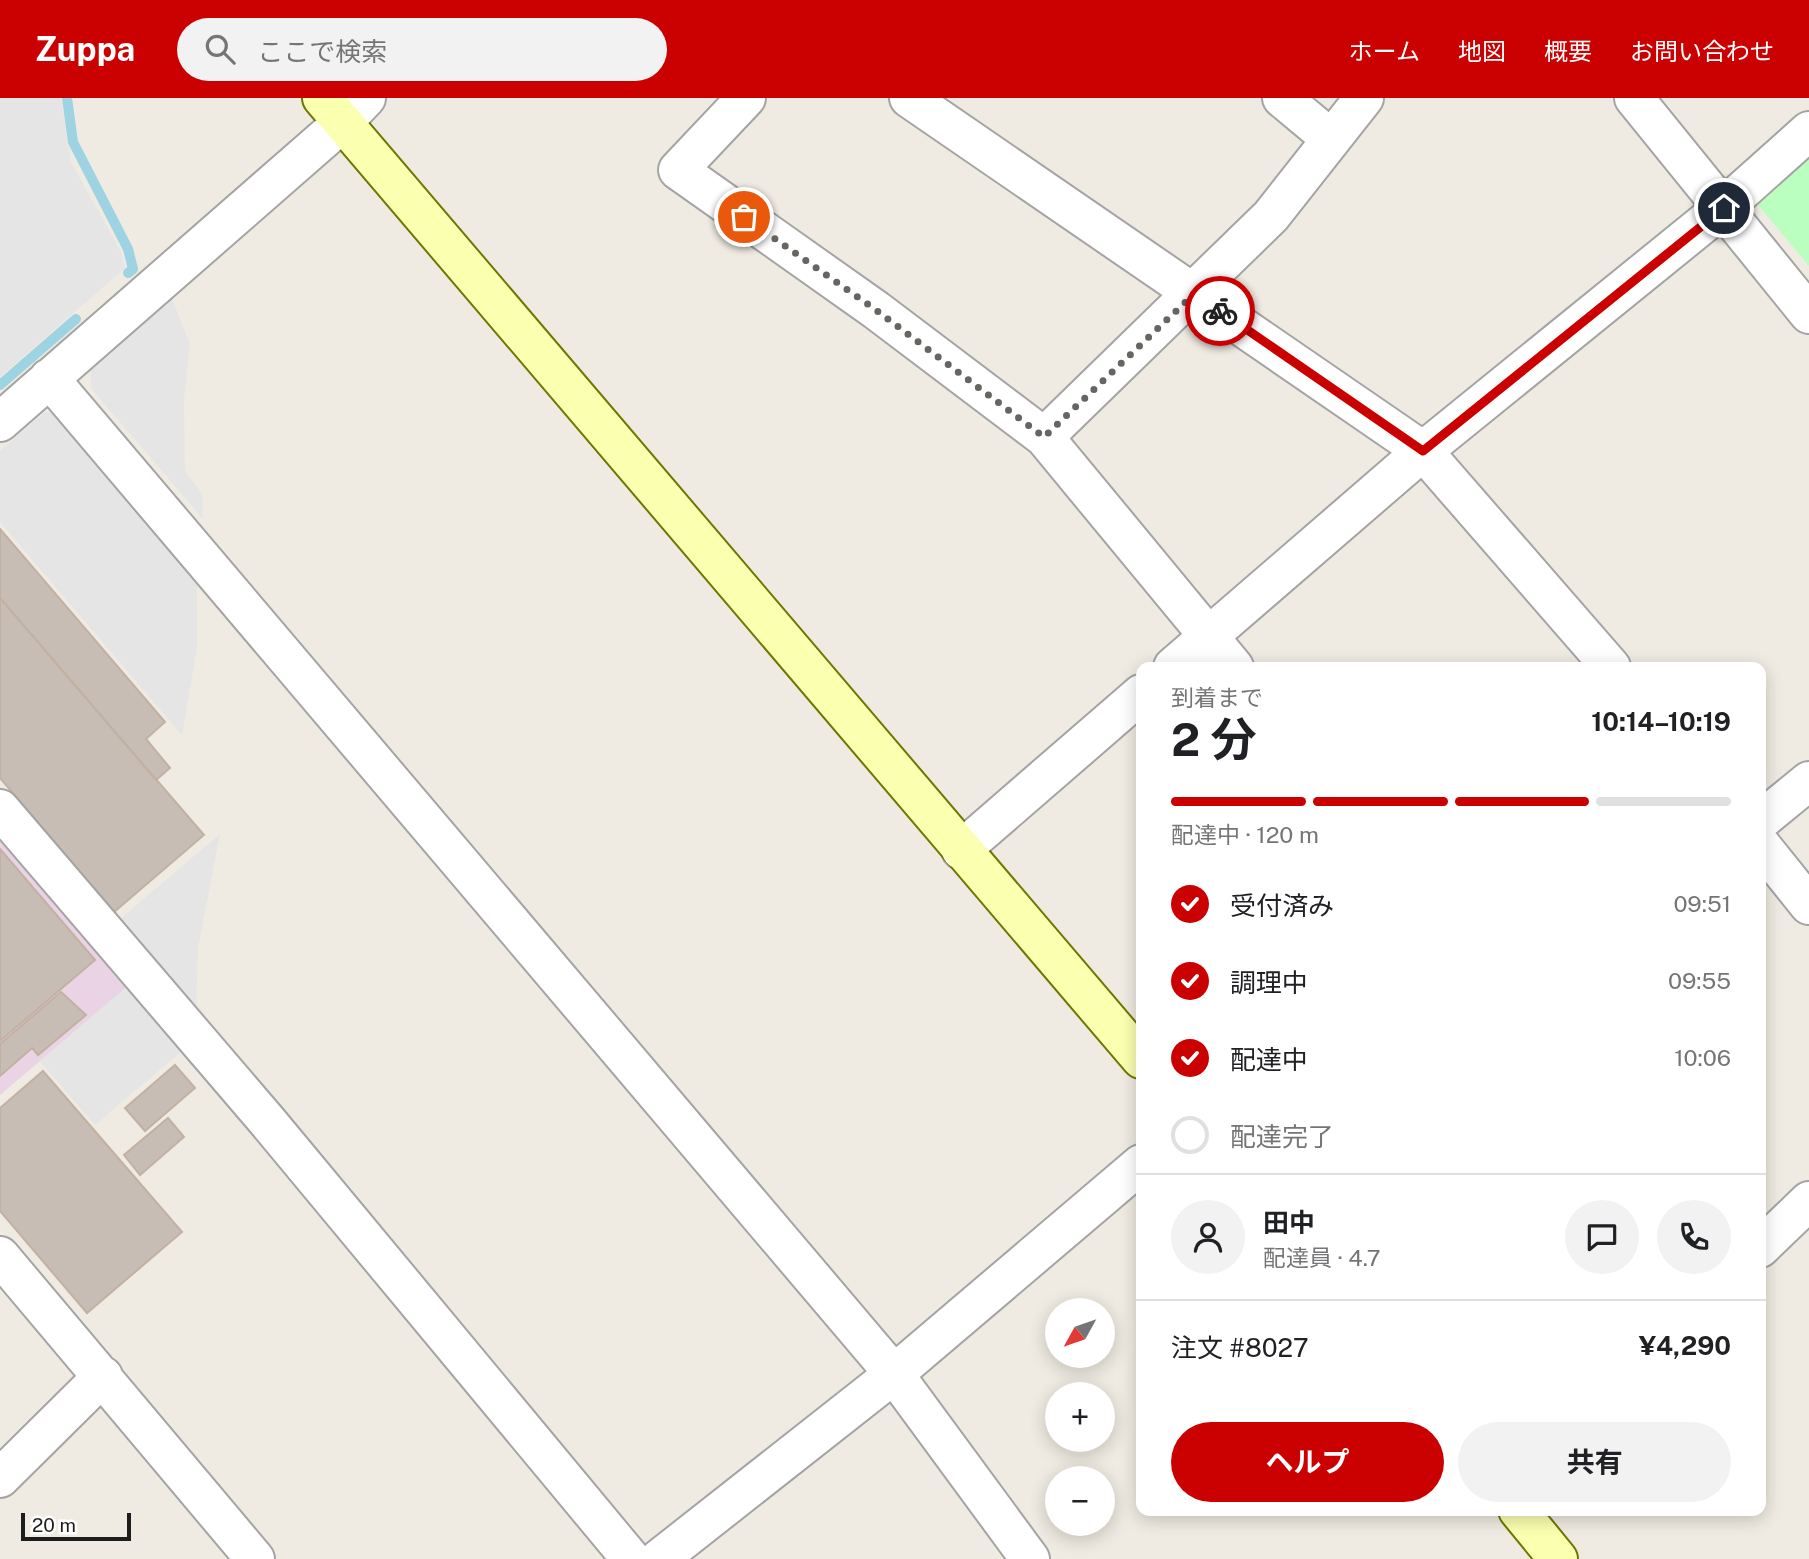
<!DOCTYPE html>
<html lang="ja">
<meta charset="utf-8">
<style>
body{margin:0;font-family:"Public Sans","Noto Sans JP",sans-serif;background:#f2f2f2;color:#202124;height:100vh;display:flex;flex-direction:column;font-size:26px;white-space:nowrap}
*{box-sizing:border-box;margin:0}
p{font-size:23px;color:#757577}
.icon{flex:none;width:38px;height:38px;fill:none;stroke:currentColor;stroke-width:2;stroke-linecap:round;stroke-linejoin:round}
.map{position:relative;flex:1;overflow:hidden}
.drawer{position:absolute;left:1136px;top:564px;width:630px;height:854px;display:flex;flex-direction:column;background:#fff;border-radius:14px;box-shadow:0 4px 18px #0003}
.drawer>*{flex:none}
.needle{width:46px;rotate:230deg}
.fabs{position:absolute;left:1045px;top:1200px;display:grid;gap:14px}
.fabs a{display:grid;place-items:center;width:70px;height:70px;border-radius:50%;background:#fff;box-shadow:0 4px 18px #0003;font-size:35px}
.scale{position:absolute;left:21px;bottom:18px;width:110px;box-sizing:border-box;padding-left:7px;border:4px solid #1d1d1d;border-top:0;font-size:19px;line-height:24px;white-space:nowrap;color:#1d1d1d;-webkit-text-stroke:5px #fff;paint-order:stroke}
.pin{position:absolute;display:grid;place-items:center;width:60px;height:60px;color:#fff;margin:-30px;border:4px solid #fff;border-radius:50%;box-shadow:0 2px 7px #0007}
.courier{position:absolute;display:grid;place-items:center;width:70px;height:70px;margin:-35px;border:5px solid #ca0001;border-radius:50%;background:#fff;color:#222;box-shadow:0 2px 9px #0007}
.headline em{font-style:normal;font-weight:700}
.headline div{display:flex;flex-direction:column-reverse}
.headline{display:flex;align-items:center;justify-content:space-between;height:119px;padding:0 35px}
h1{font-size:46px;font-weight:700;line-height:52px}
.bar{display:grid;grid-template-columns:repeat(4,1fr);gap:10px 7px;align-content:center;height:84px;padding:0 35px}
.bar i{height:9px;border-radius:5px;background:#e0e0e0}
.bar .on{background:#ca0001}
.bar p{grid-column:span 4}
.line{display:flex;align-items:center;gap:18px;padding:0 35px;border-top:2px solid #e0e0e0}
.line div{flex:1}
.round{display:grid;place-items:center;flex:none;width:74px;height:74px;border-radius:37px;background:#f2f2f2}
ol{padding:0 35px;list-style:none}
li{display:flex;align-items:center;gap:21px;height:77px}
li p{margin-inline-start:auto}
li .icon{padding:7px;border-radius:50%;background:#ca0001;color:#fff;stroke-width:4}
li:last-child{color:#757577}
li i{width:38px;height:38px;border:4px solid #e0e0e0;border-radius:50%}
.cta{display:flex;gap:14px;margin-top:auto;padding:14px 35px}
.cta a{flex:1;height:80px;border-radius:42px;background:#ca0001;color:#fff;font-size:28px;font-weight:700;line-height:80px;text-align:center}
.cta a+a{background:#f2f2f2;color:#202124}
header{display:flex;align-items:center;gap:42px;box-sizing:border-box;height:98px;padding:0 35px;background:#ca0001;color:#fff}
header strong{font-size:33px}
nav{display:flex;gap:38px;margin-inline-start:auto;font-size:24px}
.search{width:490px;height:63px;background:#f2f2f2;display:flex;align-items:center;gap:18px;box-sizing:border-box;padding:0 24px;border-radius:38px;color:#757577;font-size:26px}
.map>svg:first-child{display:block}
.industrial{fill:#e9d3e5}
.park{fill:#baffbf}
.parking{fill:#e5e5e5}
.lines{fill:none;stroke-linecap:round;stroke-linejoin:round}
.stream{stroke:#9dd3e2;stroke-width:10}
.building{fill:#c8bdb5;stroke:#c2b1a3;stroke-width:2}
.street-casing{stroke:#a4a4a4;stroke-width:42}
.secondary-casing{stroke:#6c7800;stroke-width:42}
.street{stroke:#fff;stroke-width:38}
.secondary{stroke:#fbffb0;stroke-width:38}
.done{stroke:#666562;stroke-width:7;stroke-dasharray:0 12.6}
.route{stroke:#ca0001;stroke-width:9}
</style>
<header>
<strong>Zuppa</strong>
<div class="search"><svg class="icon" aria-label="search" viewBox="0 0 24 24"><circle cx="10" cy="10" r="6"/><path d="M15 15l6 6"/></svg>ここで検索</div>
<nav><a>ホーム</a><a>地図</a><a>概要</a><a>お問い合わせ</a></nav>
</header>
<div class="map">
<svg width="1809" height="1461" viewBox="0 0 1809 1461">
<rect width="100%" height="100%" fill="#efebe2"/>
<path class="industrial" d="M0 736 129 887 0 997Z"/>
<path class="park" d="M1809 52V168L1753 101Z"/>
<path class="parking" d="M0 0H61L71 64 121 154 125 170 0 279Z
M172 201 190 246 184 302 185 373 202 396 203 421 91 290V272Z
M45 314 59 317 197 478V550L182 637 0 424V353Z
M220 736 198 850 196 912 119 822Z
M129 887 184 951 95 1027 40 963Z"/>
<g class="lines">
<path class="stream" d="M67 0 73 44 128 151 133 171 128 175
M0 287 76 221"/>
</g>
<path class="building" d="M0 431 165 624 146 641 170 670 156 682 0 500Z
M0 500 204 737 114 814 0 680Z
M0 751 95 862 0 943Z
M61 894 86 917 38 957 32 950 0 978V946Z
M175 967 195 990 145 1033 125 1010Z
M43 973 182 1134 87 1215 0 1113V1010Z
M168 1020 184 1039 140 1077 124 1057Z"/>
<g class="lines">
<g class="street-casing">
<path id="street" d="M746 0 678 72 876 212 1044 339 1234 569
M909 0 1423 353 1611 569
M1282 0 1330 40
M1634 0 1809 216
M49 280 894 1276 1030 1461
M0 324 342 25 366 0
M1044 339 1271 118 1364 0
M1173 569 1423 353 1724 109 1809 33
M0 711 268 1024 631 1461
M1760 723 1809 683
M1760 746 1809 807
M961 752 1141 596
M1760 1150 1809 1103
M0 1158 255 1461
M0 1380 103 1278
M659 1461 894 1276 1141 1066"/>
</g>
<g class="secondary-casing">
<path id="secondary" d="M322 0 1141 961
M1518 1412 1558 1461"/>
</g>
<use href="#street" class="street"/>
<use href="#secondary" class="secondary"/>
</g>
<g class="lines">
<path class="done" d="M744 119 876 212 1044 339 1195 195 1220 213"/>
<path class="route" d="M1220 213 1423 353 1724 110"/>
</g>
</svg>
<div class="fabs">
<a><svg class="needle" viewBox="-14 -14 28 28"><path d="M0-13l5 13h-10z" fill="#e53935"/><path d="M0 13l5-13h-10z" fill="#757577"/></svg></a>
<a>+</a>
<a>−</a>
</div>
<div class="scale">20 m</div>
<div class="pin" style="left:744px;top:119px;background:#ea580c"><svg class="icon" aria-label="bag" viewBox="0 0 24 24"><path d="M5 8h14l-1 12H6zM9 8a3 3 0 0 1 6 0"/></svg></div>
<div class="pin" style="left:1724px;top:110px;background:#1f2937"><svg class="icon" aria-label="home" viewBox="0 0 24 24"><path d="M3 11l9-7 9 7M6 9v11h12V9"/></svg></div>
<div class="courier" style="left:1220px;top:213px"><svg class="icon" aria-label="bike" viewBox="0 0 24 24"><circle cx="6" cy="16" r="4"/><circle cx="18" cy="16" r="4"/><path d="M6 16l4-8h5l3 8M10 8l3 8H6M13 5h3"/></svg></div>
<section class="drawer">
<div class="headline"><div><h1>2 分</h1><p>到着まで</p></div><em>10:14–10:19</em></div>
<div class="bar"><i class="on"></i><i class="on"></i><i class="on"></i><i></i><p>配達中 · 120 m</p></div>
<ol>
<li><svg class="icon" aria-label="check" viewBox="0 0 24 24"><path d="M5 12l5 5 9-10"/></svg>受付済み<p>09:51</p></li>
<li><svg class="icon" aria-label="check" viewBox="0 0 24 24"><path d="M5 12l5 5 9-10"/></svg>調理中<p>09:55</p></li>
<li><svg class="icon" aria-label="check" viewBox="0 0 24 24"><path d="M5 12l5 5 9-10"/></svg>配達中<p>10:06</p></li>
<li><i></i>配達完了</li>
</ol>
<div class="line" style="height:126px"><a class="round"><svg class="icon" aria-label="person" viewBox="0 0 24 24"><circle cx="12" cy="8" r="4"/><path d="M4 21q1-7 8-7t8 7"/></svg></a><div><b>田中</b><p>配達員 · 4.7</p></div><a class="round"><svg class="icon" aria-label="chat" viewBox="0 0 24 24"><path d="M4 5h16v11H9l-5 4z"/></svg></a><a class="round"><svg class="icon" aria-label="phone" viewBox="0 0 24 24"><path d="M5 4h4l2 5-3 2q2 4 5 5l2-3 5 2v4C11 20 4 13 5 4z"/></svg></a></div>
<div class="line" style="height:91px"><div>注文 #8027</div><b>¥4,290</b></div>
<div class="cta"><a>ヘルプ</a><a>共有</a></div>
</section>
</div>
